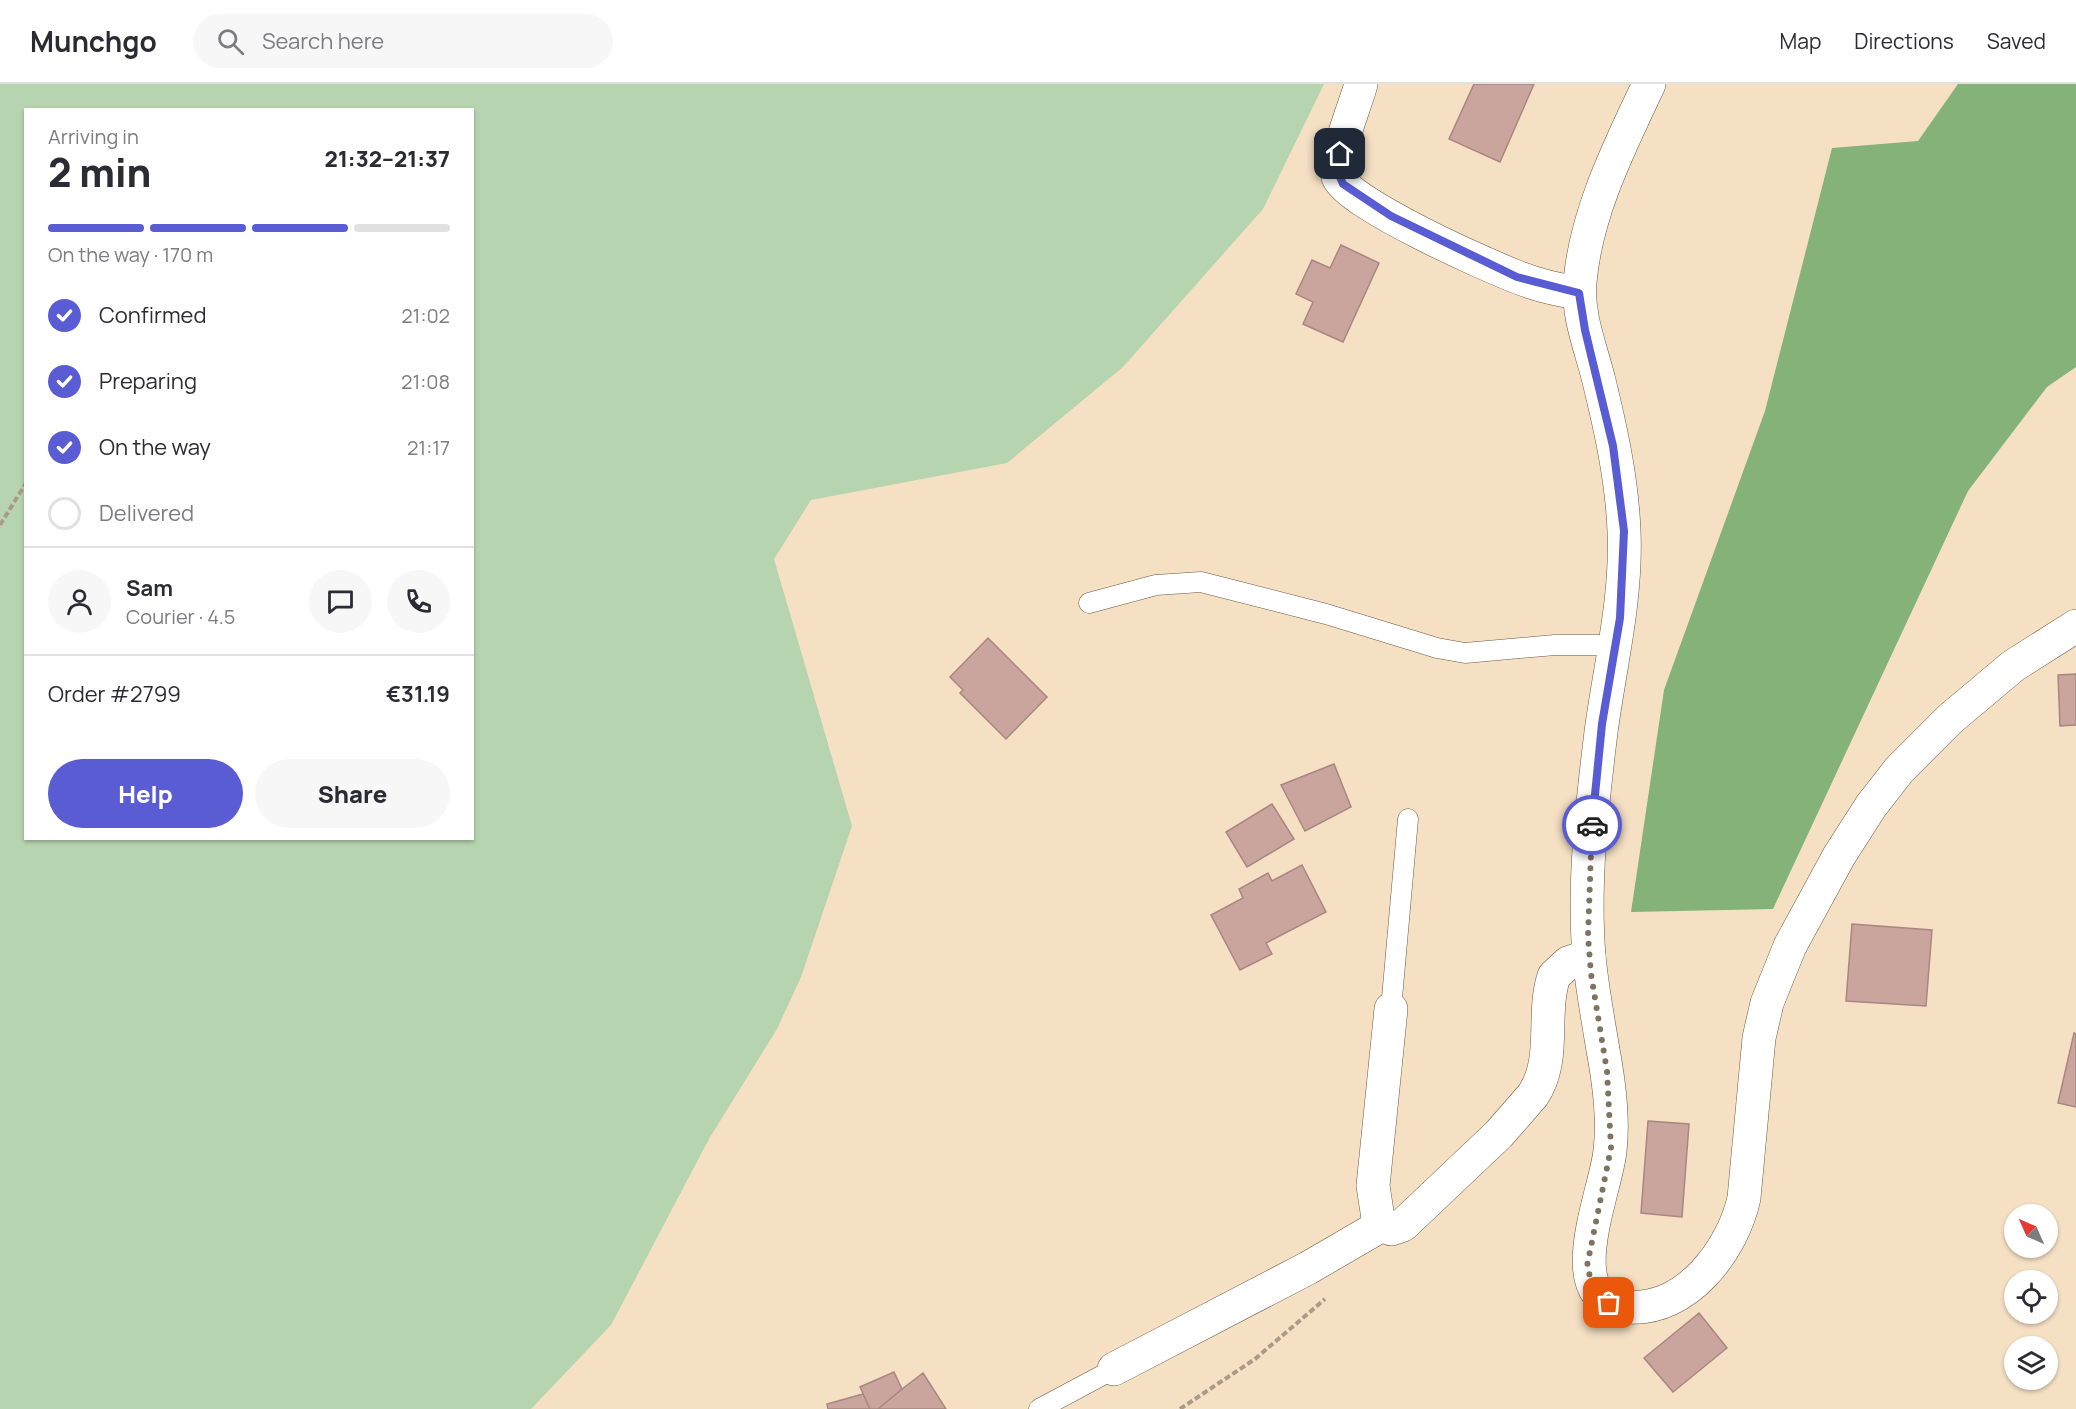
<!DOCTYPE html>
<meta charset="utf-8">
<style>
body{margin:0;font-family:Manrope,sans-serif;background:#f7f7f7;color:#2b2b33;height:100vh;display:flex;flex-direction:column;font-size:22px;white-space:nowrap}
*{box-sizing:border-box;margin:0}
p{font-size:20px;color:#7c7c81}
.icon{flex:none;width:33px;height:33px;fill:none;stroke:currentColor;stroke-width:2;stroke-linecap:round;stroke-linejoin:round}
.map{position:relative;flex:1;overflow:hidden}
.sheet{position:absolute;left:24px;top:24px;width:450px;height:732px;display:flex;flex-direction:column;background:#fff;border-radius:0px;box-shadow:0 2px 4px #0004}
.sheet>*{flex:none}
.needle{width:39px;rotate:315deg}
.buttons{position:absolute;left:2004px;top:1120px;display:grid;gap:12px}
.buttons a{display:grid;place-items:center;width:54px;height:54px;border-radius:50%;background:#fff;box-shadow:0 2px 4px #0004;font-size:30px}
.pin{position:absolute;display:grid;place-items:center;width:51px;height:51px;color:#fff;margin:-26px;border-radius:12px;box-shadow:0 3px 9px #0006}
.courier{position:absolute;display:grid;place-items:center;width:60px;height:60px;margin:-30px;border:4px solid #595cd3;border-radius:50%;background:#fff;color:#222;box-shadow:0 2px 8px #0007}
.summary em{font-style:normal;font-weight:800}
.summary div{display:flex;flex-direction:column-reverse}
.summary{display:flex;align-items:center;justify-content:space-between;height:102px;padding:0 24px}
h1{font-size:39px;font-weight:800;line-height:45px}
.bar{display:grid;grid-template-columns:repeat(4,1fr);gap:9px 6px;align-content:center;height:72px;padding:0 24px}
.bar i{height:8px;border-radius:4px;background:#e1e1e2}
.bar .active{background:#595cd3}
.bar p{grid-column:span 4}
.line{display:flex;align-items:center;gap:15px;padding:0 24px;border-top:2px solid #e1e1e2}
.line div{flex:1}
.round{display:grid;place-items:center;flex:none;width:63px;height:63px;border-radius:32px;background:#f7f7f7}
ol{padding:0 24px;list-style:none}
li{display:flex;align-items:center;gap:18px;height:66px}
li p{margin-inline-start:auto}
li .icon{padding:6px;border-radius:50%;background:#595cd3;color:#fff;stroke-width:4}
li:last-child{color:#7c7c81}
li i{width:33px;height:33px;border:3px solid #e1e1e2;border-radius:50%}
.action{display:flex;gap:12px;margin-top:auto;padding:12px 24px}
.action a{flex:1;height:69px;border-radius:36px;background:#595cd3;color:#fff;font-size:24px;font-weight:800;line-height:69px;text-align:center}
.action a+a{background:#f7f7f7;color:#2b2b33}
header{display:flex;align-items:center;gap:36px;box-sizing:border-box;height:84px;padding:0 30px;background:#fff;border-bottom:2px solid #e1e1e2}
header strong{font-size:28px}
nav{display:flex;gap:33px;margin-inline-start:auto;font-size:21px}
.search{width:420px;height:54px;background:#f7f7f7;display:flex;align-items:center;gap:15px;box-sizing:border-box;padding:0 21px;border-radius:33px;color:#7c7c81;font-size:22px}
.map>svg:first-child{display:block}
.green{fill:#b6d4af;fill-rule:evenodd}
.forest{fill:#84b279}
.building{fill:#c9a59e;stroke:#a98680;stroke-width:1.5}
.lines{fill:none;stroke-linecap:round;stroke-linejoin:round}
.lane-casing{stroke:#6a5940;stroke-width:21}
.street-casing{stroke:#6a5940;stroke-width:34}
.secondary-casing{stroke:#6a5940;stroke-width:34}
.path{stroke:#ab9b86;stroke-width:4;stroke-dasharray:6 3;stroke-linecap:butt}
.lane{stroke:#fff;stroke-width:20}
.street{stroke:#fff;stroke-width:33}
.secondary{stroke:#fff;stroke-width:33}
.done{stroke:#7f7261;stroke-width:6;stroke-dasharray:0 10.8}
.route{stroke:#595cd3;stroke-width:8}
</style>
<header>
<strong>Munchgo</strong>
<div class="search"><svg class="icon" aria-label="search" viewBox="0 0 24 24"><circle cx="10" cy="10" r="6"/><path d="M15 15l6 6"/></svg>Search here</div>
<nav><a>Map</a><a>Directions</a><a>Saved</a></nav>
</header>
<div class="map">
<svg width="2076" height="1325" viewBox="0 0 2076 1325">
<rect width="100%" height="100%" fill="#f5e0c4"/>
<path class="green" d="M0 0H1324L1263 125 1123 283 1007 379 811 416 774 475 852 742 801 893 777 945 709 1055 611 1241 531 1325H0ZM26 26H472V754H26Z"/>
<path class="forest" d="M1958 0H2076V283L2047 303 1968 407 1773 825 1631 828 1664 606 1765 327 1832 64 1918 57Z"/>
<path class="building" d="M1474 0H1534L1500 78 1449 55Z
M1341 161 1379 179 1343 258 1303 240 1313 218 1296 210 1312 176 1330 184Z
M988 554 1047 613 1006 655 960 609 963 606 950 593Z
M2076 590V641L2060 642 2058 591Z
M1334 680 1351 723 1305 747 1281 701Z
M1272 720 1294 755 1247 783 1226 748Z
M1302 781 1326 828 1266 859 1272 870 1240 886 1211 831 1243 814 1239 805 1268 789 1272 797Z
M1852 840 1932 846 1926 922 1846 917Z
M2074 949 2076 950V1023L2058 1019Z
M1648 1037 1689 1040 1682 1133 1641 1129Z
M1699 1229 1727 1264 1673 1308 1644 1274Z
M894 1288 902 1305 878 1325H870L860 1303Z
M923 1289 946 1325H878L902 1305Z
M863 1310 870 1325H828L827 1320Z"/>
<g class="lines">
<g class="lane-casing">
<path id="lane" d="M1089 519 1156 501 1201 498 1326 530 1437 564 1465 569 1555 561H1616
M1391 925 1408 735
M1039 1325 1114 1285"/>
</g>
<g class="street-casing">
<path id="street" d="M1361 0C1356 20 1332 76 1338 93 1349 120 1486 181 1517 193 1537 201 1558 206 1579 209
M1391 925 1373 1102 1378 1134 1382 1141 1391 1145 1403 1141 1499 1050 1533 1011C1557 975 1541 931 1554 892L1568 879 1589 872
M1114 1285 1308 1184 1382 1141"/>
</g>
<g class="secondary-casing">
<path id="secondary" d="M1649 0C1620 62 1586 128 1580 198 1577 232 1591 264 1599 297 1611 346 1622 396 1624 447 1627 515 1610 581 1601 648 1592 722 1583 798 1589 872 1592 904 1598 935 1603 966 1609 998 1614 1034 1610 1067 1606 1108 1556 1219 1627 1223 1687 1228 1733 1165 1744 1114L1759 954 1767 919 1790 862 1839 772 1871 722 1899 686 1950 635 2013 582 2076 542"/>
</g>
<path class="path" d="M0 441 26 399
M1180 1325 1255 1275 1325 1215"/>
<use href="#lane" class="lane"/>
<use href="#street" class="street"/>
<use href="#secondary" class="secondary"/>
</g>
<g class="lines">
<path class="done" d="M1592 741 1588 852 1591 890 1607 987 1611 1064 1587 1182 1595 1210 1609 1219"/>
<path class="route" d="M1340 70 1336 84 1343 100 1391 132 1517 193 1579 209 1585 246 1613 362 1624 447 1620 534 1602 640 1592 741"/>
</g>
</svg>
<div class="buttons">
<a><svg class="needle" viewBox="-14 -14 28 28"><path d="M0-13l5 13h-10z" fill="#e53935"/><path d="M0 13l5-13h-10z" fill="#7c7c81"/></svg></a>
<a><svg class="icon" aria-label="locate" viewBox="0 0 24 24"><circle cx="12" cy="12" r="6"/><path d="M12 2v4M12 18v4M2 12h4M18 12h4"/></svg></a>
<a><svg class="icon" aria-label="layers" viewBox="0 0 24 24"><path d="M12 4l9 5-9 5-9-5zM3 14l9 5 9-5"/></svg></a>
</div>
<div class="pin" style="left:1609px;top:1219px;background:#ea580c"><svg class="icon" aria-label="bag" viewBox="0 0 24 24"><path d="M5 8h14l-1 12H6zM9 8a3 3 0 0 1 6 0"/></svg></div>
<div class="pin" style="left:1340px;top:70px;background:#1f2937"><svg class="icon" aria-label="home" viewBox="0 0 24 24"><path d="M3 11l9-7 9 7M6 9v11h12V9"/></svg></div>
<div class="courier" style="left:1592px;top:741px"><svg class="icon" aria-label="car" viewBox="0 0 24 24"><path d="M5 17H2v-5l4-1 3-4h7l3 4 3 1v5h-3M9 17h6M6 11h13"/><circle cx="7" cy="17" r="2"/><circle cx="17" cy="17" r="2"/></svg></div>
<section class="sheet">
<div class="summary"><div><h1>2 min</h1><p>Arriving in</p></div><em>21:32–21:37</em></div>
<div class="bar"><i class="active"></i><i class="active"></i><i class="active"></i><i></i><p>On the way · 170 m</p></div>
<ol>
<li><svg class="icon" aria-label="check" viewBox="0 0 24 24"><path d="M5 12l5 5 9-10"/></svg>Confirmed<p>21:02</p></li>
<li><svg class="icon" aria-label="check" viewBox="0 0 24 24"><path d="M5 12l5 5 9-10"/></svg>Preparing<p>21:08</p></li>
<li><svg class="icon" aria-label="check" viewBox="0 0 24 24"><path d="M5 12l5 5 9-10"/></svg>On the way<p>21:17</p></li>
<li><i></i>Delivered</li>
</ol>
<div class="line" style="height:108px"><a class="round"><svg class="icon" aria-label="person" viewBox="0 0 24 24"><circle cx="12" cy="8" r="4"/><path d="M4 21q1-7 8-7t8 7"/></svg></a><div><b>Sam</b><p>Courier · 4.5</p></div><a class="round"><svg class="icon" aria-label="chat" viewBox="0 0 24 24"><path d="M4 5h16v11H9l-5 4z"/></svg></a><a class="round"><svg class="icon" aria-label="phone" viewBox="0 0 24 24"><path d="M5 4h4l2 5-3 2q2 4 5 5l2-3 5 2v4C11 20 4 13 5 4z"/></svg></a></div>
<div class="line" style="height:78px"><div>Order #2799</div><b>€31.19</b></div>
<div class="action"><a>Help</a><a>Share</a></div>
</section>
</div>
